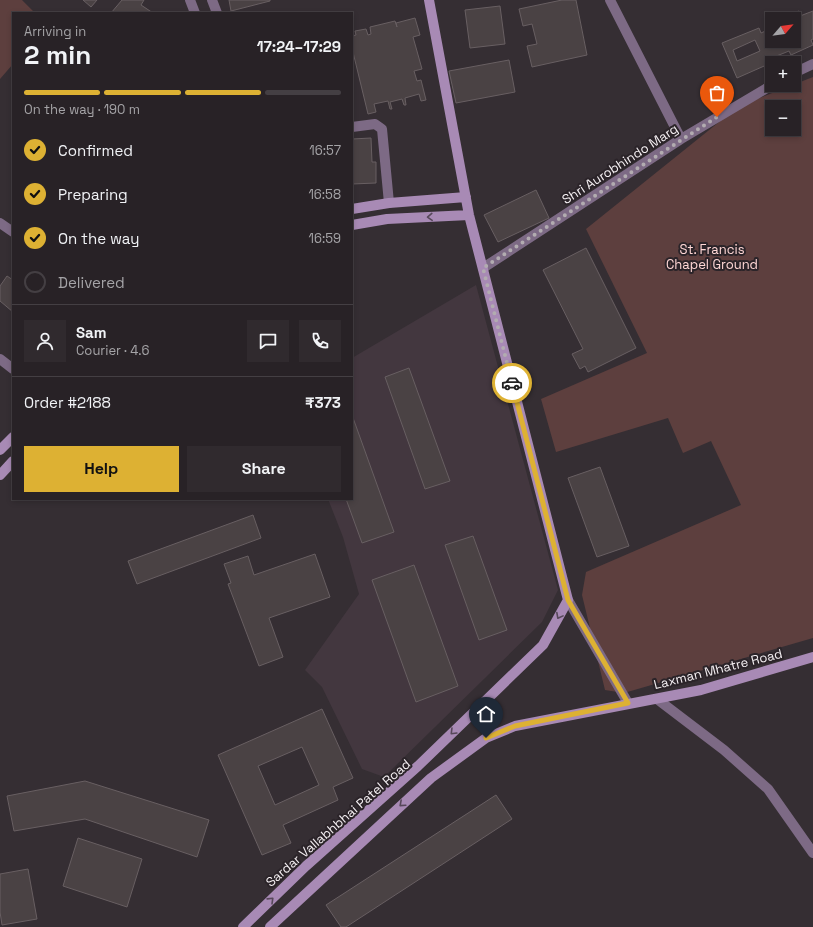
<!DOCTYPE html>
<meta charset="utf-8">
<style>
body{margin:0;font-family:"Space Grotesk",sans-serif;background:#302a2e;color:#f1f3f6;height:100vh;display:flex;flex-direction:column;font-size:15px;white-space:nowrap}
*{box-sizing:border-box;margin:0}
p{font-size:13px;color:#a5a4a7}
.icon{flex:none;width:22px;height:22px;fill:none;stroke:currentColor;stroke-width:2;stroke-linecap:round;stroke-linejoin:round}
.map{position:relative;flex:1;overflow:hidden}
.drawer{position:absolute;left:12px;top:12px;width:341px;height:488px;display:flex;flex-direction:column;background:#282226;border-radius:0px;box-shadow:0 2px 6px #0003,0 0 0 1px #443f43}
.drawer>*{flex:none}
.needle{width:26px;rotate:62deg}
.controls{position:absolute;left:765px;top:12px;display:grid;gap:8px}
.controls a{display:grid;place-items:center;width:36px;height:36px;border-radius:0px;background:#282226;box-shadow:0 2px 6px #0003,0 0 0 1px #443f43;font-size:20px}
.pin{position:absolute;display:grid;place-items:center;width:34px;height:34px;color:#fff;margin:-41px -17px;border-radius:50% 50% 50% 0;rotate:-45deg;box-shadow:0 0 4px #0007}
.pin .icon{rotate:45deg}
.courier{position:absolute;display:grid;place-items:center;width:40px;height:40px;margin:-20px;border:3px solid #ddb133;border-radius:50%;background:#fff;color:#222;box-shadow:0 1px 5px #0007}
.headline em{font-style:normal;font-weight:600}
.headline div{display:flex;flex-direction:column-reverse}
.headline{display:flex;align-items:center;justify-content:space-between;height:68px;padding:0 12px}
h1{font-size:26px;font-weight:600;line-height:30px}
.bar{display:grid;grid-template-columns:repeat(4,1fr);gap:6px 4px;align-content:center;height:48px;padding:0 12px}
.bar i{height:5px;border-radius:3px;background:#443f43}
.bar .active{background:#ddb133}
.bar p{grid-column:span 4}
.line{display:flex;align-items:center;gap:10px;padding:0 12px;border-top:1px solid #443f43}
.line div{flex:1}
.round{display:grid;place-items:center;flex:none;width:42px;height:42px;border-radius:0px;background:#302a2e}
ol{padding:0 12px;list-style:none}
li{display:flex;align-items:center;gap:12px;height:44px}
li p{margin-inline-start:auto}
li .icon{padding:4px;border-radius:50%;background:#ddb133;color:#111;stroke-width:4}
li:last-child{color:#a5a4a7}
li i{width:22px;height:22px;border:2px solid #443f43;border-radius:50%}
.primary-button{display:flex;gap:8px;margin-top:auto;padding:8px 12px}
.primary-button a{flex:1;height:46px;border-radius:0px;background:#ddb133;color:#111;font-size:16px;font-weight:600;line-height:46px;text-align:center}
.primary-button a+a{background:#302a2e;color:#f1f3f6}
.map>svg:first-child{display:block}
.built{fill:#43373f}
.green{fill:#5d3f3e;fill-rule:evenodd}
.building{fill:#4a4244;stroke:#685f62;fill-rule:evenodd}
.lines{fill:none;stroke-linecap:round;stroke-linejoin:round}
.street{stroke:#7d6a85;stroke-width:10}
.secondary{stroke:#a88ab5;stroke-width:10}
.oneway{stroke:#57485a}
.done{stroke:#b2acb0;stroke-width:4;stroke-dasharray:0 7.2}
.route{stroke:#ddb133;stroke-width:5}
.labels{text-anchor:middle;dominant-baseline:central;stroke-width:4;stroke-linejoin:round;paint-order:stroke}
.street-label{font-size:13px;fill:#f5f0f3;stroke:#2b2429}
.park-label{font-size:13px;fill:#ffd7d5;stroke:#2b2429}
</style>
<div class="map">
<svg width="813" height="927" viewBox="0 0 813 927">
<rect width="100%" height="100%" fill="#352e33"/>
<path class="built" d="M476 285 558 590 542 622 384 777 362 769 322 687 305 670 359 594 343 537 328 499H352V358Z"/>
<path class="green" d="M0 0H22L35 13H13V64L0 79Z
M813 77V638L624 693 605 690 582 595 586 572 741 505 711 441 683 453 668 418 556 452 541 399 647 353 586 229 739 106ZM772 107H794V129H772Z"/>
<path class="building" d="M83 0H97L91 7Z
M122 0H144L141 5 153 13H111Z
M229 0H270V1L231 11Z
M562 0H576L587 55 532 67 527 46 537 44 532 24 523 26 519 9Z
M500 6 505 44 470 48 465 10Z
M799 11 800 16 813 11V39L811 40 813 45 791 55 789 51 769 59 771 63 737 78 722 43 759 28 761 33 772 28V41H794V19H781Z
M415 18 420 35 413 37 422 69 414 71 417 81 421 80 426 100 421 101 419 94 405 98 406 105H404L402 99 390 102 392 109H390L388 101 374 104 376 112 368 114 352 48V36L356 35 355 31 366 29 368 35 371 34 370 27 395 21 397 27 396 23Z
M796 23 801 34 794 37V24Z
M755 40 760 51 737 61 733 50Z
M509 60 515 92 456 103 449 71Z
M371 138 372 162H376V183L352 184V139Z
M536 190 549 218 498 242 484 215Z
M586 248 636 348 588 372 585 366 580 369 572 354 583 349 543 270Z
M7 276 13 280V312L0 301V286Z
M409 368 450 481 425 489 385 377Z
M352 415 394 532 362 543 346 499H352Z
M600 467 629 546 597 557 568 478Z
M253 515 261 538 137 584 128 561Z
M473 536 507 630 479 640 445 545Z
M315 554 330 597 269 618 283 657 259 666 228 584 231 583 224 564 248 556 254 575Z
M414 565 458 686 416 702 372 580Z
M322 709 353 778 333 787 338 800 283 825 291 843 262 855 218 755ZM302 747 319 785 275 805 258 766Z
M85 781 209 820 197 857 85 819 14 831 7 796Z
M496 795 512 819 346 927H341L326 905Z
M78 838 142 859 127 907 63 886Z
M28 869 37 919 2 925 0 912V874Z"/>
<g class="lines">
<path class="street" d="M190 0 195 13
M212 0 217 13
M610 0 681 139
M794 73 813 64
M352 127 375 124 382 129 389 203
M0 223 13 232
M483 268 681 139 772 85
M0 359 13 369
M568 600 628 703
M657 699 724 750 768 789 813 853"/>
<path class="secondary" d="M352 209 389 203 466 197
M352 225 387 219 469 215
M0 450 13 437
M0 475 13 461
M243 927 306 866 418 766 543 645 568 600 469 215 429 0
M270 927 431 778 486 738 515 726 701 690 813 657"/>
</g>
<defs><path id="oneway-chevron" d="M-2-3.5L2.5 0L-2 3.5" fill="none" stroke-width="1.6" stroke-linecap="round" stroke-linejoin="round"/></defs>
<g class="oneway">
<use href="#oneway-chevron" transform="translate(430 217) rotate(177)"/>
<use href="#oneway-chevron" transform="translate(559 616) rotate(118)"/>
<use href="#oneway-chevron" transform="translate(453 732) rotate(135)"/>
<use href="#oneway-chevron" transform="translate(402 804) rotate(138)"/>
<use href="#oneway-chevron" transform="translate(271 900) rotate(-44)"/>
</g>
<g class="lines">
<path class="done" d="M512 383 483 268 717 117"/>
<path class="route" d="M486 738 515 726 628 703 568 600 512 383"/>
</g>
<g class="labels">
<g class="street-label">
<text transform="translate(620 164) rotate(-33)">Shri Aurobhindo Marg</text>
<text transform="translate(718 669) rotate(-14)">Laxman Mhatre Road</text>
<text transform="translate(338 823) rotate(-41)">Sardar Vallabhbhai Patel Road</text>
</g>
<g class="park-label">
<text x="712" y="249">St. Francis<tspan x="712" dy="15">Chapel Ground</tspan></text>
</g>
</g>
</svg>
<div class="controls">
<a><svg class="needle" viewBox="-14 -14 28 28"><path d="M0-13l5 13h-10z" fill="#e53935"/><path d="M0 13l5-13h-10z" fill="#a5a4a7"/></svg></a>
<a>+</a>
<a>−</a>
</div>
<div class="pin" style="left:717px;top:117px;background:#ea580c"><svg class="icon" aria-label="bag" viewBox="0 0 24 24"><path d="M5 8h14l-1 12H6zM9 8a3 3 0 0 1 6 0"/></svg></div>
<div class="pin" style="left:486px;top:738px;background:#1f2937"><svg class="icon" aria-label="home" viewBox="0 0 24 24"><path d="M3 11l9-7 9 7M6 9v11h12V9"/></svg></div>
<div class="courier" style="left:512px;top:383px"><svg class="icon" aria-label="car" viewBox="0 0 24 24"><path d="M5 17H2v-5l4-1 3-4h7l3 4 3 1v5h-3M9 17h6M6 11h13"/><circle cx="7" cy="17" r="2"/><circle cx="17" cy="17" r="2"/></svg></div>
<section class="drawer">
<div class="headline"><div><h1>2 min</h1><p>Arriving in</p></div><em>17:24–17:29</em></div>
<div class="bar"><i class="active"></i><i class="active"></i><i class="active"></i><i></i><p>On the way · 190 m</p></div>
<ol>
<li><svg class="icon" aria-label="check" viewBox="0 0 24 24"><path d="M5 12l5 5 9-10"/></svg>Confirmed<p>16:57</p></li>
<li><svg class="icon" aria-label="check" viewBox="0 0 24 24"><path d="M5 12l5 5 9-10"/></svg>Preparing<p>16:58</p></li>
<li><svg class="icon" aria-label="check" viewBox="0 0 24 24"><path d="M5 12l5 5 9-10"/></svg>On the way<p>16:59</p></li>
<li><i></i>Delivered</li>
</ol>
<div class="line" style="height:72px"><a class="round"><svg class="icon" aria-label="person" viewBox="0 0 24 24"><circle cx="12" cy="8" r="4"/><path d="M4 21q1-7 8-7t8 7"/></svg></a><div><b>Sam</b><p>Courier · 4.6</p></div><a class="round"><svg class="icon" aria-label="chat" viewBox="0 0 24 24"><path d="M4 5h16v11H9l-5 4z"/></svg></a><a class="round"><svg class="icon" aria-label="phone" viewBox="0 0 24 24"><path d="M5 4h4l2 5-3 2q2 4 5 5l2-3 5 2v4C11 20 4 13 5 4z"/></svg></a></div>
<div class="line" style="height:52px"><div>Order #2188</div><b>₹373</b></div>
<div class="primary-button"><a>Help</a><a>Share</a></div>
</section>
</div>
